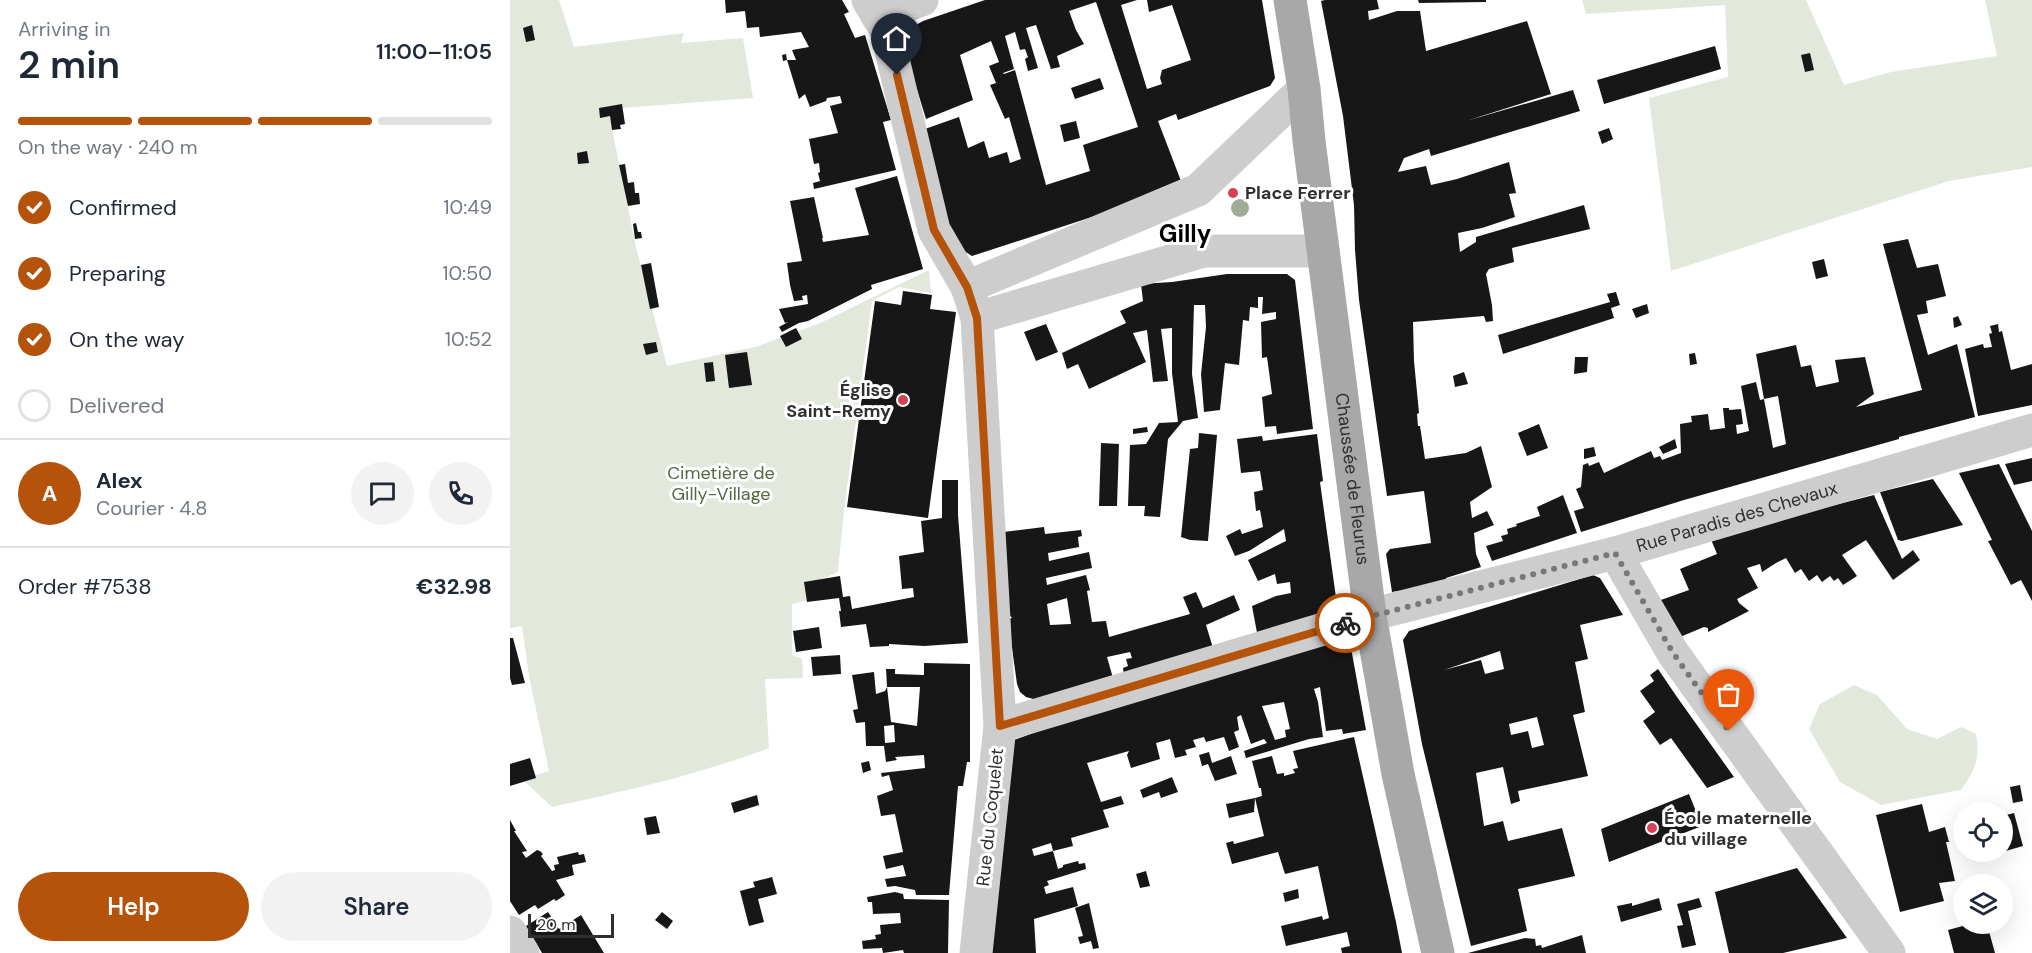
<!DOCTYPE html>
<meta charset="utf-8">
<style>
body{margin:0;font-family:"DM Sans",sans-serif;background:#f2f2f3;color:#1f2937;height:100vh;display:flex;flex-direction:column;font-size:22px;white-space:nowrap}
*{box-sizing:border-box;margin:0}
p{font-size:20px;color:#747a83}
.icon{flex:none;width:33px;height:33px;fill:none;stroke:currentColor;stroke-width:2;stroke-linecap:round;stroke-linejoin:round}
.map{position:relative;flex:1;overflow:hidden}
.details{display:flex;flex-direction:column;background:#fff;width:510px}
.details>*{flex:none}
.fabs{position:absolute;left:1443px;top:802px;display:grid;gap:12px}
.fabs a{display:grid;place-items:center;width:60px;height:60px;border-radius:50%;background:#fff;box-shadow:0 6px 24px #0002;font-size:30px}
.scale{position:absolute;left:18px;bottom:15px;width:86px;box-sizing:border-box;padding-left:6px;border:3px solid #303030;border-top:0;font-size:16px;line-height:21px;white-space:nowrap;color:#303030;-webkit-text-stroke:4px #fff;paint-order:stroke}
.pin{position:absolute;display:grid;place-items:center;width:51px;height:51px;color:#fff;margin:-62px -26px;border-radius:50% 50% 50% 0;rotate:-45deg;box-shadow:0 0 6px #0007}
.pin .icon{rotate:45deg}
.courier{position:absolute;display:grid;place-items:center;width:60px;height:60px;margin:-30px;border:4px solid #b45309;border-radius:50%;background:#fff;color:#222;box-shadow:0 2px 8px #0007}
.headline em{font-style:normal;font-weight:600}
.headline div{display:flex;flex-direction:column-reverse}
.headline{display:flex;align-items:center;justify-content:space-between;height:102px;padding:0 18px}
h1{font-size:39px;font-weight:600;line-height:45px}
.bar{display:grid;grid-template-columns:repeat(4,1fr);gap:9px 6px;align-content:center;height:72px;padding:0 18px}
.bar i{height:8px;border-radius:4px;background:#e0e1e3}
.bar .active{background:#b45309}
.bar p{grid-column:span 4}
.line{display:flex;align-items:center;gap:15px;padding:0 18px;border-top:2px solid #e0e1e3}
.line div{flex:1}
.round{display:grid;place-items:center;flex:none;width:63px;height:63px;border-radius:32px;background:#f2f2f3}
ol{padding:0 18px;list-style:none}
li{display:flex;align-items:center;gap:18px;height:66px}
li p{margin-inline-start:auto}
li .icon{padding:6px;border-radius:50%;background:#b45309;color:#fff;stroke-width:4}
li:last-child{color:#747a83}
li i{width:33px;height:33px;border:3px solid #e0e1e3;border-radius:50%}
.primary-button{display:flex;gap:12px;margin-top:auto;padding:12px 18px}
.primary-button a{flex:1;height:69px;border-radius:36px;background:#b45309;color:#fff;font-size:24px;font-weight:600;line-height:69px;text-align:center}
.primary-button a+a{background:#f2f2f3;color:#1f2937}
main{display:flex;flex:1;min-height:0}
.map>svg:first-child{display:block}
.green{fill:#e3e8dc}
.building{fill:#171717;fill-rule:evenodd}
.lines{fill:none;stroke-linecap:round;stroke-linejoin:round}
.street{stroke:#cdcdcd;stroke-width:33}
.primary{stroke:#a8a8a8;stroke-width:33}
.tree{fill:#a1ac96}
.done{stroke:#787878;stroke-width:6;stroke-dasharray:0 10.8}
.route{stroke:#b45309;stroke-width:8}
.poi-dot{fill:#d54353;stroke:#fff;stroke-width:2}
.labels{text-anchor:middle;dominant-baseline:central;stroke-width:6;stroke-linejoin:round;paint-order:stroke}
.poi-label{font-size:18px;font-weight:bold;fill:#303030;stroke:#fff;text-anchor:start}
.park-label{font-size:18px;fill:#546841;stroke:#fff}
.street-label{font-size:18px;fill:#303030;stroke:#fff}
.district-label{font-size:24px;font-weight:bold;fill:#000;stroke:#fff}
</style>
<main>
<section class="details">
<div class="headline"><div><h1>2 min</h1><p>Arriving in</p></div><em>11:00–11:05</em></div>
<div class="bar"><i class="active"></i><i class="active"></i><i class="active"></i><i></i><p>On the way · 240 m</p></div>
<ol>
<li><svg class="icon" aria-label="check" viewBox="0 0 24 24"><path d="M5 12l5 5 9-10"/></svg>Confirmed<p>10:49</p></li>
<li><svg class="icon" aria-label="check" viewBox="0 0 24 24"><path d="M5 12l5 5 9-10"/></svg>Preparing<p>10:50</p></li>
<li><svg class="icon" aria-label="check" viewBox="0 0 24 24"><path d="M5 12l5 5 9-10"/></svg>On the way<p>10:52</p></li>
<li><i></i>Delivered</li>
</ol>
<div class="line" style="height:108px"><b class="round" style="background:#b45309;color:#fff">A</b><div><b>Alex</b><p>Courier · 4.8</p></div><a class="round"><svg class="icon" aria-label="chat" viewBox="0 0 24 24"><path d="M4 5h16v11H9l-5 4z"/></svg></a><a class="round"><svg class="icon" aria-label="phone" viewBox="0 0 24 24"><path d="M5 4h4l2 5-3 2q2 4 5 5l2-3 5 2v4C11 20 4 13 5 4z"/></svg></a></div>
<div class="line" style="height:78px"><div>Order #7538</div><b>€32.98</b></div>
<div class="primary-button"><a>Help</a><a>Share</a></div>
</section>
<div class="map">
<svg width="1522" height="953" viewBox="0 0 1522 953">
<rect width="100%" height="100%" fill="#fff"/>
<path class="green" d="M0 0H49L64 47 174 33 171 43 233 38 243 98 98 109 126 247 157 366 245 347 308 324 419 270 421 293 389 287 362 301 334 511 328 572 300 584 303 599 282 604V655L292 659 293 678 255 679 259 748C188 775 115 791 42 807L12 779 39 771 19 676 12 626 0 628Z
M1072 0H1296L1334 85 1381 72 1487 56 1475 0H1522V167L1439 181 1161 271 1139 98 1218 77 1215 5 1076 14Z
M1344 685 1367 695 1397 729 1427 739 1451 727 1466 734C1470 760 1466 768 1451 790L1371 805 1330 782 1299 729 1310 704Z"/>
<path class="building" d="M215 0H332L339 12 334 14 345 38 355 35 381 120 373 122 386 170 304 189 303 183 310 181 308 173 310 172 309 163 304 164 299 139 328 133 320 106 332 103 330 96 317 98 316 101 300 107 295 94 289 99 277 60 273 61 272 55 276 54 277 60H286L282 50 299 47 291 32 250 37 249 27 237 28 235 11 216 13Z
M475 0H627L611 5 637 89 652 84 650 78 652 70 681 60 662 5 639 12 637 0H752L765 78 760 86 668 120 666 114 648 121 671 181 594 213 462 256 438 241 412 130 449 117 458 148 474 141 479 158 497 152 500 163 511 159 499 117 495 119 480 85 486 83 479 66 489 62 481 41 450 55 463 100 416 119 390 34 413 21ZM586 2 628 127 573 145 580 171 536 185 505 70 494 74 493 73 504 69 495 36 505 32 510 50 515 49 518 57 515 59 518 71 528 68 516 28 526 25 541 69 550 67 547 56 574 44 566 30 559 11Z
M815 0H867L869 9 858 11 859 20 887 11H910L916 51 1017 21 1041 94 956 121 1063 90 1070 111 921 156 919 149 894 158 888 172 916 166 921 185 947 179 999 162 1006 193 999 194 1005 217 972 228 948 233 950 252 966 242V237L1074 205 1080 229 1002 248 1004 262 979 269 976 274 982 305 983 321 976 322 974 316 903 322 904 361 909 413 907 414 908 426H910L915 459 956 453 971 446 982 487 960 502 962 518 977 511 984 525 964 533 966 554 971 567 936 578 937 583 882 592 876 554 880 549 921 543 914 491 877 496 849 300 845 250 844 205 833 116 811 1Z
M908 0H976V2L909 3Z
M22 25 25 40 16 42 13 28Z
M1205 46 1211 69 1094 104 1087 80Z
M1300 53 1304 70 1295 72 1291 55Z
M590 78 594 89 565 99 561 88Z
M112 104 115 124 110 125 111 129 102 130 100 116 90 118 89 108Z
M566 121 570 138 554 142 550 125Z
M1099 128 1103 139 1092 144 1088 132Z
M77 151 79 163 68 164 67 153Z
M115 164 118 183 124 182 125 193H129L130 204 118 206 109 165Z
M387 176 413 269 361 285 362 289 298 321 289 323 272 332 269 327 278 322 275 323 269 309 298 304 297 295 292 296 293 300 284 301 280 285 277 263 292 261 280 201 304 197 313 238H312L313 242 359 235 345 188Z
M126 223 128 232H131L132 238 125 239 123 224Z
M1398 239 1407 268 1428 264 1436 296 1416 301 1418 313 1407 315 1418 355 1447 344 1465 417 1389 437V439L1174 500 1071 532 1064 511 1074 508 1066 489 1071 487 1073 465 1078 463 1079 466 1089 462 1094 473 1141 451 1144 458 1150 456 1152 460 1171 453 1170 424 1182 422 1181 416 1198 414 1200 430 1215 428 1213 408H1219V410L1231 409 1233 424 1226 425 1227 434 1239 431 1231 386 1246 382 1250 400 1254 399 1246 354 1286 345 1291 367 1301 365 1306 387 1329 382 1325 360 1355 357 1364 394 1346 407 1412 390 1373 244ZM1268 396 1276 444 1263 448 1254 399Z
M1314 259 1318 276 1306 279 1302 262Z
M141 263 149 307 140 309 131 265Z
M717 274H777L785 280 803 429 767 434 766 426 755 427 752 397 762 394 757 357 752 358 751 322 766 319V312L752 314 753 297H748V308L740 307 739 321 733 320 729 365 715 363 710 410 694 412 691 374 696 327 695 305H684L682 374 688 418 673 421 658 439 650 517 634 516 635 506H618L620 445 636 444 649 423 668 422 662 373V328L651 329 658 381 643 382 637 330 623 333 636 362 579 389 568 364 557 369 552 353 616 323 610 311 633 301 631 284 662 282Z
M393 291 422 295 420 309 446 312 418 518 337 507 365 301 391 305Z
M1106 292 1110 305 1101 308 1104 318 993 354 988 335 1100 302 1097 294Z
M1137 304 1139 313 1126 318 1122 309Z
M1448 316 1452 325 1444 328 1443 318Z
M536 324 548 352 526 361 514 332Z
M1488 324 1489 332 1492 331 1501 370 1522 364V405L1468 416 1455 349 1473 344 1474 348 1482 347 1479 334 1482 333 1480 326Z
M286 328 292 339 276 347 270 336Z
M146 342 148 352 136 355 133 344Z
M237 352 242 385 219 388 215 355Z
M1185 353 1187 364 1180 365 1179 354Z
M1065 357H1078L1077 372 1064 374Z
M203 362 205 381 196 382 194 363Z
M954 372 958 384 945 387 943 376Z
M1029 424 1038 448 1017 456 1008 433Z
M637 427 638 432 623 434V429Z
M689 433 707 435 698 541 680 540 671 537 680 449 688 448Z
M807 434 813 481 810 482 828 612 748 638 742 606 766 596 781 593 780 582 767 584 765 574 748 581 738 560 776 541 774 529 739 551 725 556 716 536 730 529 732 534 753 527 750 510 746 511 744 492 753 490 750 471 731 473 727 439 752 436 753 441Z
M1165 439 1167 448 1153 454 1149 447Z
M591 443 609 444 607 506H589Z
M1084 447 1086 456 1074 459V449Z
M1522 458V481L1504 485 1495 464Z
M1489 464 1522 531V601L1511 580 1501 585 1478 541 1482 540 1449 473Z
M1423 479 1453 525 1392 541 1388 540 1370 492Z
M432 480H448V515L458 643 414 646 379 644V646L360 647 356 624 331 627 329 611H331L329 598 297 602 294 582 330 576 333 597 340 596 342 609 404 597 403 588 392 589 389 556 414 552 411 521 432 518Z
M1053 495 1067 533 982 561 976 546 993 541 991 536 998 534 997 529 1007 526 1006 524 1030 516 1027 507Z
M1364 495 1392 559 1403 550 1410 560 1383 580 1356 540 1332 555 1347 576 1333 585 1328 578 1324 581 1320 576 1312 582 1307 575 1299 581 1291 569 1285 573 1276 558 1266 563 1252 572 1250 564 1237 568 1248 588 1227 599 1229 603 1239 611 1198 632V628L1194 627 1170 637 1148 601 1179 590 1170 569 1207 554 1200 537Z
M534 527 535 534 571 530 572 536 568 537 569 547 538 553 539 561 579 552 582 568 536 578 537 585 576 575 580 590 577 591 582 622 596 621 599 637 680 614 673 597 686 592 693 608 724 595 730 610 696 625 703 648 614 675 613 668 618 666 616 659 622 658 620 652 597 657 603 678 527 700 516 697 510 692 507 684 498 619 502 618 498 613 493 532ZM557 598 561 624 540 625 537 604Z
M1083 575 1090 578 1113 615 1070 625 1078 659 1065 662 1075 712 1063 715 1078 776 1008 791 1010 801 1001 804 993 767 966 773 974 826 993 821 998 841 1052 828 1065 876 1008 889 1017 931 961 946 912 744 893 640 899 631ZM990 651 994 669 975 674 971 660 934 670ZM1027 717 1034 745 1022 748 1018 731 1001 735 999 724Z
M309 627 312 648 286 652 283 631Z
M839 637 856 730 833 734 832 729 816 731 810 687 804 689 808 702 813 737 799 739 736 758 734 751 757 743 754 739 741 744 731 715 727 717 729 730 724 732 729 747 719 751 714 737 696 742 694 737 683 740 686 747 675 750 677 755 665 758 660 739 646 743 650 759 621 768 617 755 619 751 577 763 591 802 611 796 614 804 593 810 599 827 561 838 563 846 543 851 541 843 522 849 524 856 543 851 548 869 553 867V865L568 861 569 864 575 863 576 869 537 881 539 885 534 887 536 894 563 887 568 906 524 919 526 953H473L498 742 562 719ZM774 702 780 729 775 730 776 737 765 740 752 706Z
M0 638H3L15 683 2 685 0 678Z
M330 655 331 674 303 676 301 657Z
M414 663 460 664V762H457L453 786H448L439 895H406L405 890 385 886 377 887 375 879 396 876 393 865 376 869 373 856 393 852 385 814 371 816 367 796 383 790 379 775 372 777 371 773 415 768 414 755 385 757 387 760 376 762 374 746H356L355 722 346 723 343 710 348 709 342 675 364 672 366 694 375 691 377 687 376 669H385V674L414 675ZM377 687H410L407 726 381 722ZM384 725 385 742 375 743 374 726Z
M1148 669 1167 697 1224 777 1197 788 1161 738 1150 745 1133 721 1145 712 1130 691 1144 681 1140 675Z
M844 737 886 922 892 953H832L831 948 840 946 837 932 776 946 771 926 812 916 813 920 819 918 808 866 775 874 768 852 722 864 716 843 723 841 724 844 754 836 745 798 752 796 751 788H749L742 761 762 756 767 774 774 773V776L785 773 783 769 788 768 783 751Z
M699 752 702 763 721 756 727 774 705 781 698 764 692 766 689 755Z
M20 758 26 778 0 786V764Z
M359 761 361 770 353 773 351 763Z
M662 777 668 792 651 798 649 792 633 798 630 790Z
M1510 785 1513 801 1503 803 1500 787Z
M1179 794 1192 826 1099 862 1091 829Z
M247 795 249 805 224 813 221 803Z
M745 798 744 812 719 818 716 804Z
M1412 804 1419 832 1435 827 1439 842H1436L1445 881 1429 883 1434 901 1390 912 1366 815Z
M1504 813 1513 846 1492 852V816Z
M146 816 150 833 137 835 134 818Z
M0 820 6 831H4L17 851 12 852 16 858 27 850 30 851 33 854 31 856 42 871 45 870 44 865 49 864 47 857 68 852 69 855 74 854 76 862 62 865 64 875 46 880 55 895 46 901 44 899 28 909 25 905 9 915 0 901Z
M1287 868 1337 938 1273 953H1219L1205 892Z
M636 871 640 886 630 888 626 874Z
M262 877 267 894 248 899 254 922 239 926 230 891 245 887 243 882Z
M788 889 789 898 775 902 773 893Z
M385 892 393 894 394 899 439 900 438 953H394L393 950 373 953 372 948 353 949 352 941 366 939 365 935 371 934 370 925 391 923 390 913 363 914 362 902H358L357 897Z
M1149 898 1152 910 1111 922 1107 906 1122 903V906Z
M1189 898 1192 907 1178 911 1186 945 1172 948 1167 926 1173 925 1167 904Z
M579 903 589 948 583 949 581 941 570 944 568 937 573 936 565 908Z
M38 912 49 929 71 915 94 953H32L16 926Z
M152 912 163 921 157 929 145 920Z
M1460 924H1477L1485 953H1444L1438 930Z
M1072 935 1076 953H958L1015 938 1025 939 1026 946 1031 945 1032 948Z"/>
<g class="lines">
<g class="street">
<path d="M358 0 376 30 424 230 457 287 467 318 490 726 466 953"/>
<path d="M367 16 412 0"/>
<path d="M457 287 688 190 794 89"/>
<path d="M467 318 694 251H813"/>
<path d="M1105 553 1163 653 1379 953"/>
<path id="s1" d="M490 726 860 615 1105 553 1522 430"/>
<path d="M0 932 13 953"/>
</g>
<path class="primary" id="s2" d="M780 0 794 89 799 141 860 615 888 774 928 953"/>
</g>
<circle class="tree" cx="730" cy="208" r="9"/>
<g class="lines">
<path class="done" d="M835 623 1105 553 1163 653 1219 731"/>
<path class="route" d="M387 75 424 230 457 287 467 318 490 726 835 623"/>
</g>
<g class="poi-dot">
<circle cx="723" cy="193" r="6"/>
<circle cx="393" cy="400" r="6"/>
<circle cx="1142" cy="828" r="6"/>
</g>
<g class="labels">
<g class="poi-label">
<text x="735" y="193">Place Ferrer</text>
<text x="381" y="390" text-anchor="end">Église<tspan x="381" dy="21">Saint-Remy</tspan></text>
<text x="1154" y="818">École maternelle<tspan x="1154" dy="21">du village</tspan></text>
</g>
<g class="park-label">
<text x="211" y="473">Cimetière de<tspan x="211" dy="21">Gilly-Village</tspan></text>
</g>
<g class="street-label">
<text stroke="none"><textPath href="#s2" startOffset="483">Chaussée de Fleurus</textPath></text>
<text stroke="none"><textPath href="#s1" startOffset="766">Rue Paradis des Chevaux</textPath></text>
<text transform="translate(480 817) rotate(-84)">Rue du Coquelet</text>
</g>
<g class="district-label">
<text x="675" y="233">Gilly</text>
</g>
</g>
</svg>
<div class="fabs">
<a><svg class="icon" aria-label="locate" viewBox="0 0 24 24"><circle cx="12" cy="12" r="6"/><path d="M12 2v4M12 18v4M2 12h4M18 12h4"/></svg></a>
<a><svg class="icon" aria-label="layers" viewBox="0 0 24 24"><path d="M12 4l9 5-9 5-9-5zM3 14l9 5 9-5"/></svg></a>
</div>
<div class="scale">20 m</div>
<div class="pin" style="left:1219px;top:731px;background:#ea580c"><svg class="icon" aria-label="bag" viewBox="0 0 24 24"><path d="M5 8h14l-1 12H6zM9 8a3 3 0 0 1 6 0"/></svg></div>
<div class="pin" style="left:387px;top:75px;background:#1f2937"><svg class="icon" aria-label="home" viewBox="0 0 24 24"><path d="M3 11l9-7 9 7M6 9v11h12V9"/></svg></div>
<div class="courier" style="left:835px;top:623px"><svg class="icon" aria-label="bike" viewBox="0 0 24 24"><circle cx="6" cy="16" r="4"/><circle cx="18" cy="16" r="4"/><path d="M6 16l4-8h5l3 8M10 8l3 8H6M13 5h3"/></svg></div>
</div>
</main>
